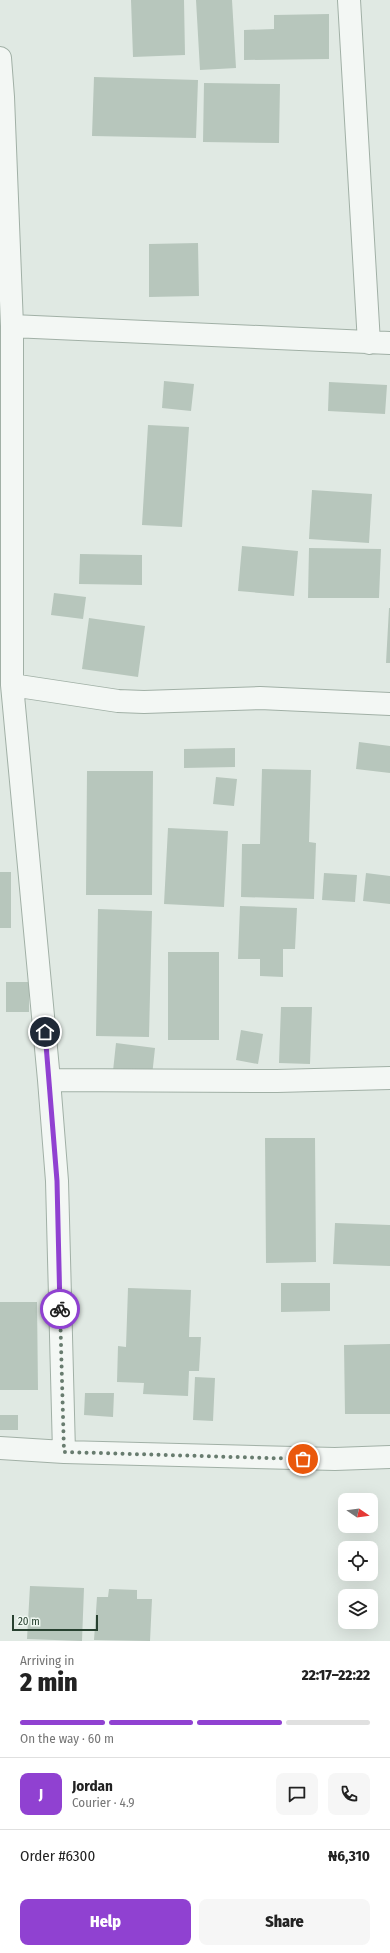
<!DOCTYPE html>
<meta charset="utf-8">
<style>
body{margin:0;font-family:"Fira Sans Condensed",sans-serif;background:#f6f6f6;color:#222;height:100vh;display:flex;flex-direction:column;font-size:15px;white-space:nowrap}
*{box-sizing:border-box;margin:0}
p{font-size:13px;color:#767676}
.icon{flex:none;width:22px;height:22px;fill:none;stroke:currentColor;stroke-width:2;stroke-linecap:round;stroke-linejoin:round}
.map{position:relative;height:1641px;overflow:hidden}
.drawer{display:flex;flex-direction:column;background:#fff;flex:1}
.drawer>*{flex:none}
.needle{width:26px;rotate:103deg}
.buttons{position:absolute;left:338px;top:1493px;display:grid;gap:8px}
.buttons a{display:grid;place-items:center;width:40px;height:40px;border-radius:8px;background:#fff;box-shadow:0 4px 16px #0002;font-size:20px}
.scale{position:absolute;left:12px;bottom:10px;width:86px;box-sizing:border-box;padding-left:4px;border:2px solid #284130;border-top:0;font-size:11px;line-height:14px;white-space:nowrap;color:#284130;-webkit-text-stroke:3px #eff7f1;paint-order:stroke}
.pin{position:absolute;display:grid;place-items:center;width:34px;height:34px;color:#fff;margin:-17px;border:2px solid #fff;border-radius:50%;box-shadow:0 1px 4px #0007}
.courier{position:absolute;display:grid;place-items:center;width:40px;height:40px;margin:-20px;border:3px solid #9041d1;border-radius:50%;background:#fff;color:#222;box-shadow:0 1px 5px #0007}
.summary em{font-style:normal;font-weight:800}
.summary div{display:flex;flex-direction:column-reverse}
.summary{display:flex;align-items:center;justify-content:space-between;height:68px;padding:0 20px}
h1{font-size:26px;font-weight:800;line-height:30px}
.bar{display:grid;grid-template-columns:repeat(4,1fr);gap:6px 4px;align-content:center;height:48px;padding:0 20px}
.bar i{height:5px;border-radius:3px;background:#e0e0e0}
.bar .on{background:#9041d1}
.bar p{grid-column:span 4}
.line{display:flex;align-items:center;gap:10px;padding:0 20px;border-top:1px solid #e0e0e0}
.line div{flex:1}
.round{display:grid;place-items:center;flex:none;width:42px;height:42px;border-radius:8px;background:#f6f6f6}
.cta{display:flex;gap:8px;margin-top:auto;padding:8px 20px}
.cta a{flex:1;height:46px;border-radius:8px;background:#9041d1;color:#fff;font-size:16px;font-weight:800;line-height:46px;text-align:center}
.cta a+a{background:#f6f6f6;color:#222}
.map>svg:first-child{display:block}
.building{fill:#b7c6bc}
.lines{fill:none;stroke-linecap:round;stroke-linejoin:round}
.minor-casing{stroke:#a1b0a6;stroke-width:24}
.minor{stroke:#f3f7f4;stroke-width:22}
.done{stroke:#687c6f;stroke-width:4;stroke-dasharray:0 7.2}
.route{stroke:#9041d1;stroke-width:5}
</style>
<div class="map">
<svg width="390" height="1641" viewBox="0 0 390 1641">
<rect width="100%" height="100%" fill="#e0e9e3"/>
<path class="building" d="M131 0H184L185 55 133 57Z
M196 0H232L236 68 200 70Z
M329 14V59L244 60V30L274 29V15Z
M94 77 198 80 196 138 92 136Z
M204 83 280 84 279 143 203 142Z
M198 243 199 296 149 297V244Z
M164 381 194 384 191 411 162 408Z
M329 382 387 385 385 414 328 411Z
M148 425 189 427 182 527 142 525Z
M312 490 372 494 369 543 309 539Z
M242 546 298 551 294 596 238 591Z
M309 548 381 549 379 598H308Z
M80 554 142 555V585L79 584Z
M54 593 86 597 83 619 51 615Z
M389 608H390V663H386Z
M89 618 145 626 138 677 82 669Z
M359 742 390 746V773L356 769Z
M235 748V767L184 768V749Z
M262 769 311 770 309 842 316 843 314 899 241 897 242 844H260Z
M87 771H153L152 895H86Z
M216 777 237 779 234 806 213 804Z
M168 828 228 831 224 907 164 904Z
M0 872H11V928H0Z
M324 873 357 875 355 902 322 900Z
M366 873 390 876V904L363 901Z
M240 906 297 908 295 949H283V977L260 976V959H238Z
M98 909 152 911 149 1037 96 1036Z
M168 952H219V1040H168Z
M6 982H29V1012H6Z
M281 1007H312L310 1064 279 1063Z
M241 1030 263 1034 258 1064 236 1060Z
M116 1043 155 1048 152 1076 113 1071Z
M265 1138H315L316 1262 266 1263Z
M335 1223 390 1225V1266L333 1264Z
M281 1283H330V1311L281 1312Z
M128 1288 191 1290 189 1337H201L199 1371H189L188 1396 143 1394 144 1383 117 1382 118 1346 126 1347Z
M0 1302H37L38 1390H0Z
M390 1344V1414H345L344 1345Z
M195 1377 215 1378 213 1421 193 1420Z
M85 1393H114L113 1417 84 1415Z
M0 1415H18V1430H0Z
M30 1586 84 1588 82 1641 27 1639Z
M109 1589 137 1590V1599H152L150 1641 94 1640 97 1597H108Z"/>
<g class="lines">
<g class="minor-casing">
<path id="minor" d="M349 0 369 343
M0 58 3 97
M0 97H3L12 326V685L49 1080 57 1181 64 1452
M12 326 390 343
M12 685 118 701 144 702 260 698 390 704
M49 1080 277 1081 390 1078
M0 1448 64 1452 335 1459 390 1457"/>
</g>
<use href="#minor" class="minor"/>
</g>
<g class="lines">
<path class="done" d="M60 1309 64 1452 303 1459"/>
<path class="route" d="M45 1032 57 1181 60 1309"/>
</g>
</svg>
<div class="buttons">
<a><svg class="needle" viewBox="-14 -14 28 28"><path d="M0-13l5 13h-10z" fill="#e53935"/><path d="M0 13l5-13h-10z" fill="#767676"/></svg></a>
<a><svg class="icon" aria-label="locate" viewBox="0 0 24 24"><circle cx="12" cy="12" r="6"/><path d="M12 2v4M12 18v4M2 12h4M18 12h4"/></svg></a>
<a><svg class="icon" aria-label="layers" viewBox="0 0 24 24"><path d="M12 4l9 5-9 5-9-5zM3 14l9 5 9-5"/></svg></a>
</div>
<div class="scale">20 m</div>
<div class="pin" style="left:303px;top:1459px;background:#ea580c"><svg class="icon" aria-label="bag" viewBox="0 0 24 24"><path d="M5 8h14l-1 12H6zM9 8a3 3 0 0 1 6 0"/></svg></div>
<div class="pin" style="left:45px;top:1032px;background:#1f2937"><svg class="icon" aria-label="home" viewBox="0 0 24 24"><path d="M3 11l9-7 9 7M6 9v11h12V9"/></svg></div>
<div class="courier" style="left:60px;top:1309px"><svg class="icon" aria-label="bike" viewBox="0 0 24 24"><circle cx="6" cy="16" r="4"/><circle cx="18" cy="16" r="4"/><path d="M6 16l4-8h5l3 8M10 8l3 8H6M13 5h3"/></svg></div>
</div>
<section class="drawer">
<div class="summary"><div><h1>2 min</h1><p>Arriving in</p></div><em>22:17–22:22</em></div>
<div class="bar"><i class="on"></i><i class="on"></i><i class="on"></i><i></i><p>On the way · 60 m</p></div>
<div class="line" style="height:72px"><b class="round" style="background:#9041d1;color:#fff">J</b><div><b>Jordan</b><p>Courier · 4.9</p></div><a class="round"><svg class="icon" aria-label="chat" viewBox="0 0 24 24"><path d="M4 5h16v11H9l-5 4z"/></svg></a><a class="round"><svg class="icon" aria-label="phone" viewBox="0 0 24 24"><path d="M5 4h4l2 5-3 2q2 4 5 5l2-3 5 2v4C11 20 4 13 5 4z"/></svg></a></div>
<div class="line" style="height:52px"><div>Order #6300</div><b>₦6,310</b></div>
<div class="cta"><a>Help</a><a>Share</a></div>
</section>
